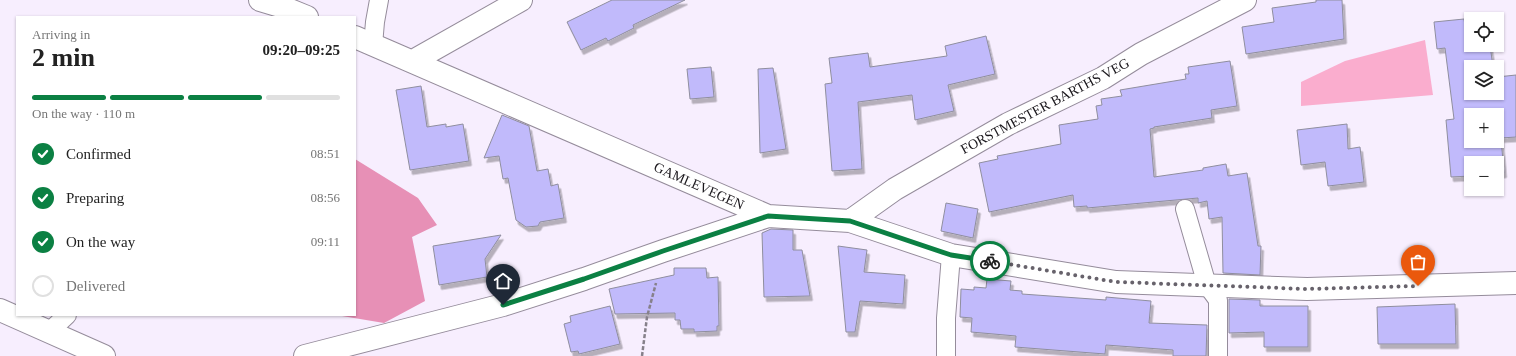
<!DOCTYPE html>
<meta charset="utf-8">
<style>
body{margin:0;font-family:"Times New Roman",serif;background:#f2f2f2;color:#222;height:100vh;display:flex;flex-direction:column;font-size:15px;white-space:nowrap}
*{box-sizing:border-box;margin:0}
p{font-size:13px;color:#767676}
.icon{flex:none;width:22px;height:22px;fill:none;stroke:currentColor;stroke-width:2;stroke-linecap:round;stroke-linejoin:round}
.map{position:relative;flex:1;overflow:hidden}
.details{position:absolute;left:16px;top:16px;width:340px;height:300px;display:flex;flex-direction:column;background:#fff;border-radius:0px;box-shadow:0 1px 3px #0004}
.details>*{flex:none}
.buttons{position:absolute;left:1464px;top:12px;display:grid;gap:8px}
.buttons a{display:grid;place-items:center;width:40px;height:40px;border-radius:0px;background:#fff;box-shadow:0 1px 3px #0004;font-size:20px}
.pin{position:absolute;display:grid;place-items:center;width:34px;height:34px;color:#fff;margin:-41px -17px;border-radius:50% 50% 50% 0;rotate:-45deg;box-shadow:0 0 4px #0007}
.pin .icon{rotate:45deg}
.courier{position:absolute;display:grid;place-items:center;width:40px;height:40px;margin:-20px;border:3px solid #0b8043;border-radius:50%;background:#fff;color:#222;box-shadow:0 1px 5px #0007}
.overview em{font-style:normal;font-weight:700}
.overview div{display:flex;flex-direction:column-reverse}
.overview{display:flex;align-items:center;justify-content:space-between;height:68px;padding:0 16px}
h1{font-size:26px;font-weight:700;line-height:30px}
.bar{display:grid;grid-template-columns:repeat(4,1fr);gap:6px 4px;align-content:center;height:48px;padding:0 16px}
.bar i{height:5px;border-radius:3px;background:#e0e0e0}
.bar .on{background:#0b8043}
.bar p{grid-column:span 4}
ol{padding:0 16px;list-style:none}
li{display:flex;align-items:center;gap:12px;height:44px}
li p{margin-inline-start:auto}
li .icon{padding:4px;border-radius:50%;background:#0b8043;color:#fff;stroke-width:4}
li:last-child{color:#767676}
li i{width:22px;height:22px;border:2px solid #e0e0e0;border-radius:50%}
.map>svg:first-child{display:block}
.green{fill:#faadce}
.forest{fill:#e790b6}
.building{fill:#c1bafb;stroke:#8f8e9e;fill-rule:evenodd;filter:url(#shadow)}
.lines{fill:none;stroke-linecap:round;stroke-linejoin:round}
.lane-casing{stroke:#958c9b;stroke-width:20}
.street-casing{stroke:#958c9b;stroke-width:24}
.path{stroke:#86808a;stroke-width:2.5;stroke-dasharray:4 2;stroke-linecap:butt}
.lane{stroke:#fff;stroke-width:18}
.street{stroke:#fff;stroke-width:22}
.done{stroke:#67626b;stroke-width:4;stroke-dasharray:0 7.2}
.route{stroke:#0b8043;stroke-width:5}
.labels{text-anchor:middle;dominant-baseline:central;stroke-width:4;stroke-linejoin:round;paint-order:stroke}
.street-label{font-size:14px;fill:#1a171c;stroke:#fff}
</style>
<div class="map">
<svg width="1516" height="356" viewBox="0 0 1516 356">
<defs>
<filter id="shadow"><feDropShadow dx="2.5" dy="4.5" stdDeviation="0" flood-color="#0004"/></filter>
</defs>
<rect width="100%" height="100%" fill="#f7eefe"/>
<path class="green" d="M1425 40 1433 95 1301 106V82L1345 61Z"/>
<path class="forest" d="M355 159 418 198 437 225 412 237 425 301 384 323 336 315H355Z"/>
<path class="building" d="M612 0H685L633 25 634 28 608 41 606 38 581 50 567 22Z
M1316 0H1342L1344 39 1246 54 1242 27 1274 22 1272 8 1316 2Z
M1464 19 1466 31H1469V35H1471V45H1490L1493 67H1471V93H1497V77L1516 75V137L1501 138 1504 173 1497 174V163H1471V176L1451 177 1446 120 1454 119 1445 48 1437 49 1434 22ZM1471 115H1497V141H1471Z
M986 36 995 74 948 85 954 111 915 120 912 95 858 102 862 169 832 171 825 84 832 83 829 58 868 53 870 67 947 56 945 46Z
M1230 61 1237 106 1211 110 1212 118 1154 127V128L1150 129 1154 177 1203 170V168L1226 164 1228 176 1247 173 1258 246H1261L1260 275 1223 273 1222 217 1209 219 1207 201 1198 203V198L1087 208V206L1074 207 1073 195 989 212 979 163 998 159 997 156 1061 144 1059 125 1098 119 1096 106 1102 105 1101 99 1122 96 1120 90 1186 79 1185 74H1189L1188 67Z
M711 67 714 97 690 99 687 69Z
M773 68 786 149 760 153 758 69Z
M421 86 427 127 446 124V127L463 124 469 161 410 170 396 90Z
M502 115 529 126 537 171 548 169 551 186 558 184 564 218 540 222 538 226 526 227 516 220 508 178 503 179 499 156 484 158Z
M1347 124 1348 149 1360 147 1364 182 1328 186 1325 162 1301 165 1297 130Z
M946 203 978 209 973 238 941 231Z
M771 229 793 230V250H802L810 296 764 297 762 233Z
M501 235 485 259 487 277 439 285 433 246Z
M838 246 867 250 864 272 905 275 903 304 860 301 855 332H846Z
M674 268H706L707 278 718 277 719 326H717V331L694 332V329H681L680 320H675V313L615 314 609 289 674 275Z
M987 279 1011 281 1010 290 1022 291V294L1106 300V297L1151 301 1149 323 1207 325 1206 356H1173V350L1106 345 1105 354 1015 347 1016 336 971 332 972 318 960 317 961 289 974 290V287L986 288Z
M1229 299 1260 300V306H1308V347H1264V332L1229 333Z
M1455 304 1456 344H1378L1377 307Z
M610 306 620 344 579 354 578 351 571 352 564 324 571 322 570 316Z"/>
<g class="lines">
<g class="lane-casing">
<path id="lane" d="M373 45 375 22 379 0
M1185 209 1207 285 1218 300V356
M49 332 67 315
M946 356V318L951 255"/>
</g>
<g class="street-casing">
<path id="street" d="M260 0 280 6 307 17
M355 37 768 216 850 221 951 255 1116 282 1307 289 1516 283
M413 61 521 0
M850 221 895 189 1008 124 1103 78 1141 54 1245 0
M0 310 104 356
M305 356 503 305 584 279 663 251 768 216"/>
</g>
<path class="path" d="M642 356 647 317 656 283"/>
<use href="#lane" class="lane"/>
<use href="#street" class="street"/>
</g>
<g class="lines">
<path class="done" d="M990 261 1116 282 1307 289 1418 286"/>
<path class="route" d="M503 305 584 279 663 251 768 216 850 221 951 255 990 261"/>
</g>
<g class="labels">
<g class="street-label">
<text transform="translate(1045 106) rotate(-28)">FORSTMESTER BARTHS VEG</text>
<text transform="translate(699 186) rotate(24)">GAMLEVEGEN</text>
</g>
</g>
</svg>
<div class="buttons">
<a><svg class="icon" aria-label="locate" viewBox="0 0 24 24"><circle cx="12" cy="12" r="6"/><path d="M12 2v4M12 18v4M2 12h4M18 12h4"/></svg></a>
<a><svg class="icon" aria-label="layers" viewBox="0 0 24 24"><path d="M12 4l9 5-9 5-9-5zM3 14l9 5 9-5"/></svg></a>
<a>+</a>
<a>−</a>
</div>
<div class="pin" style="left:1418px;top:286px;background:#ea580c"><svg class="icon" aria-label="bag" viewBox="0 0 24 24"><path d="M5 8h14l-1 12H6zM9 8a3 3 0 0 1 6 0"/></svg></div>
<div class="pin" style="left:503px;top:305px;background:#1f2937"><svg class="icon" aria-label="home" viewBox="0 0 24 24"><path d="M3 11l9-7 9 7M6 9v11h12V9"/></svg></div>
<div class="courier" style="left:990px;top:261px"><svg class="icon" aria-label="bike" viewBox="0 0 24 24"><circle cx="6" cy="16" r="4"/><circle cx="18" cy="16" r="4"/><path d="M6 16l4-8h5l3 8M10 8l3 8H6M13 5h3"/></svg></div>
<section class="details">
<div class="overview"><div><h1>2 min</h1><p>Arriving in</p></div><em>09:20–09:25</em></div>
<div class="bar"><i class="on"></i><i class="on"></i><i class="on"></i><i></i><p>On the way · 110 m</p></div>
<ol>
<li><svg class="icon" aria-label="check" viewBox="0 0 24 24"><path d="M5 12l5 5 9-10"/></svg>Confirmed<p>08:51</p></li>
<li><svg class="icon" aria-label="check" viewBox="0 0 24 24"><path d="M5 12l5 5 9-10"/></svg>Preparing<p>08:56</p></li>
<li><svg class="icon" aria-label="check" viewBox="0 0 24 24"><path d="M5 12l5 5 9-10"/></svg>On the way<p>09:11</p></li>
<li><i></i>Delivered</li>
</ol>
</section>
</div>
